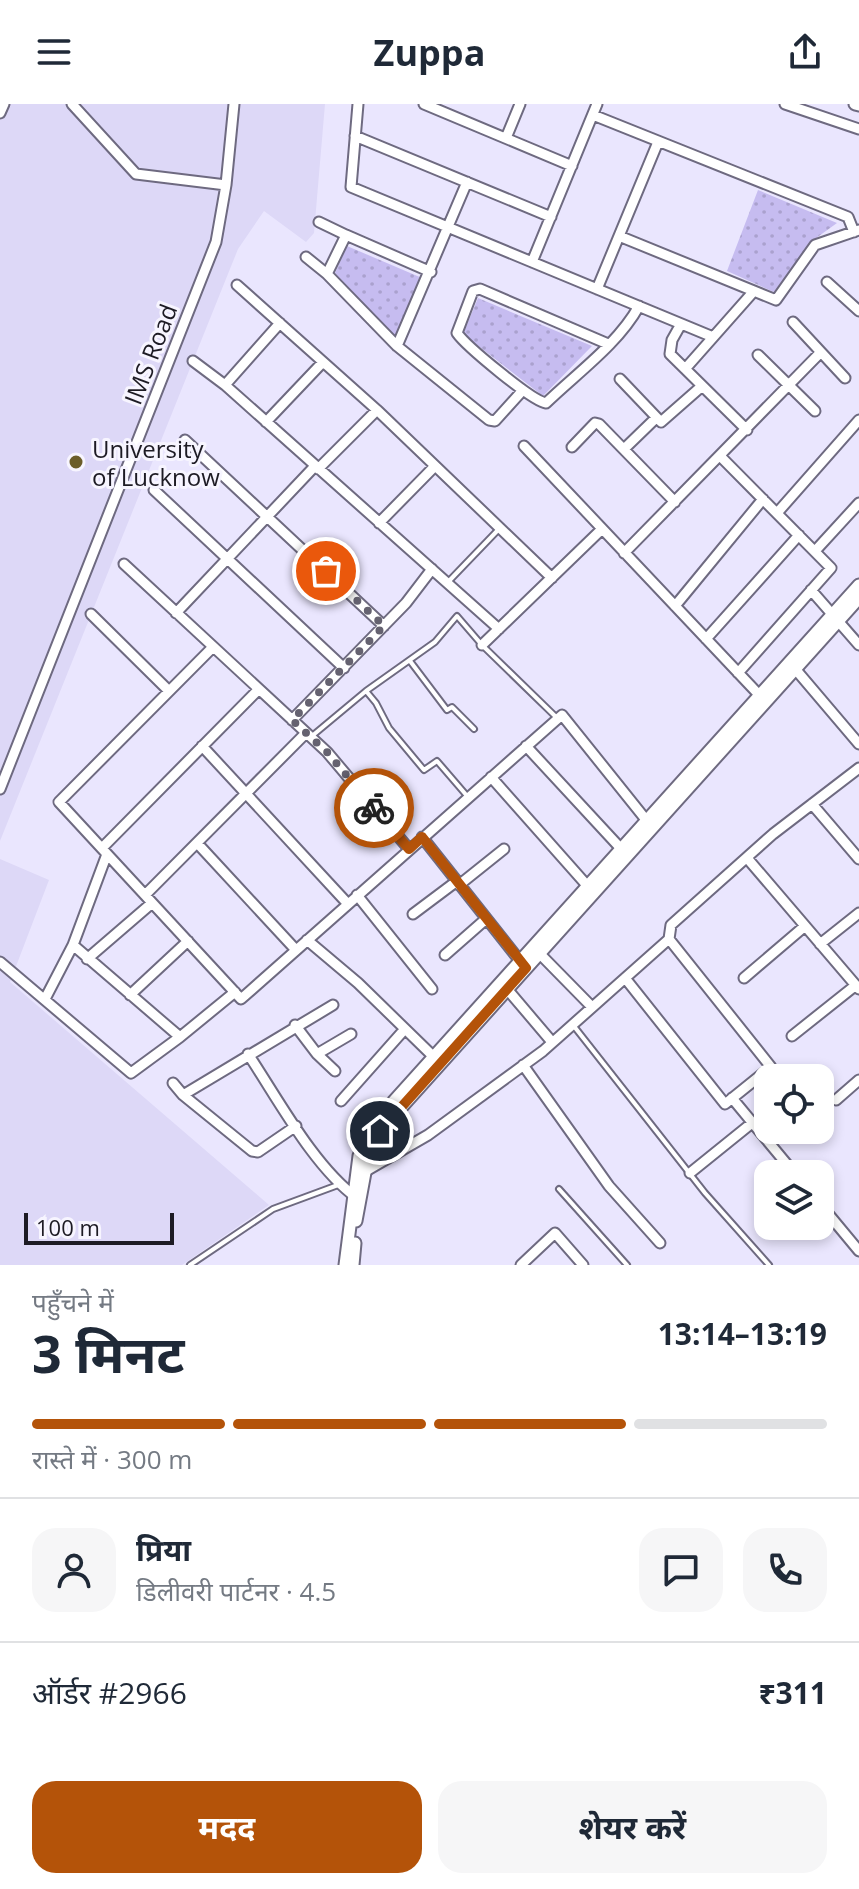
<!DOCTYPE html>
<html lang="hi">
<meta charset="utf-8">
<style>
body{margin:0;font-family:"Open Sans","Noto Sans Devanagari",sans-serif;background:#f6f6f7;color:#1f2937;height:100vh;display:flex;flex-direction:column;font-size:30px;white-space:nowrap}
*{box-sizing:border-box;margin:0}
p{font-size:26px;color:#747a83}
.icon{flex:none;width:44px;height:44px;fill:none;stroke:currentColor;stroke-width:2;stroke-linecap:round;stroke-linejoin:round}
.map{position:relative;height:1161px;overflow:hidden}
.panel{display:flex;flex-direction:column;background:#fff;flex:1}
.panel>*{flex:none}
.controls{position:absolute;left:754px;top:960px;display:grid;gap:16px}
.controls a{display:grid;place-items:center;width:80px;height:80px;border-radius:16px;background:#fff;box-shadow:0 4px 12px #0003;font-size:40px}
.scale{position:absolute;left:24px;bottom:20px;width:150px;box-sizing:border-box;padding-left:8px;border:4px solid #1d1b24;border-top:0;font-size:22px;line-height:28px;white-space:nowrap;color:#1d1b24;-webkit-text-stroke:6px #f7f5ff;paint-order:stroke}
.pin{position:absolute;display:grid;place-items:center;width:68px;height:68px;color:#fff;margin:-34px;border:4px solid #fff;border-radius:50%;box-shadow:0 2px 8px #0007}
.courier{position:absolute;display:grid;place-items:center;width:80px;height:80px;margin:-40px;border:6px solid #b45309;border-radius:50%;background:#fff;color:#222;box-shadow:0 2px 10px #0007}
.headline em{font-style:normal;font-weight:700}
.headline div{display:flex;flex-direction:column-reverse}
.headline{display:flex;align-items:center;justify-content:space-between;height:136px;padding:0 32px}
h1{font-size:52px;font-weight:700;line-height:60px}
.bar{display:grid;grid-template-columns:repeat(4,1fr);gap:12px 8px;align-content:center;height:96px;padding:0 32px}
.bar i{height:10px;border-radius:6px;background:#e0e1e3}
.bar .current{background:#b45309}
.bar p{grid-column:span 4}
.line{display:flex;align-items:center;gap:20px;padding:0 32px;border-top:2px solid #e0e1e3}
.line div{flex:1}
.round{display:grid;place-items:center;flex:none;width:84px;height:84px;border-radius:24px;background:#f6f6f7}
.cta{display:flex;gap:16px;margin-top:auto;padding:16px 32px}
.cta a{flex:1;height:92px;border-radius:24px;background:#b45309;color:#fff;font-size:32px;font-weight:700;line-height:92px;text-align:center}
.cta a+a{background:#f6f6f7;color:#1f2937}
header{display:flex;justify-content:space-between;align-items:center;height:104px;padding:0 32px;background:#fff;font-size:36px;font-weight:700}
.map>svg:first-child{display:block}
.built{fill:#ddd8f7}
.park{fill:url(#park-dots)}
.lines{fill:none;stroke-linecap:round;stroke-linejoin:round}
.service-casing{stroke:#6e6a80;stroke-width:8}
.minor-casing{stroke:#6e6a80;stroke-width:13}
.tertiary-casing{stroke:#6e6a80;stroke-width:15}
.service{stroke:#fff;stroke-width:4}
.minor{stroke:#fff;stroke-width:9}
.tertiary{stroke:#fff;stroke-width:11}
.done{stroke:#656270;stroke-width:8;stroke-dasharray:0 14.4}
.route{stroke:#b45309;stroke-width:10}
.poi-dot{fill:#6b5d2a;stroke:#f7f5ff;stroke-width:3}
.labels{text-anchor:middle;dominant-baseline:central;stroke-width:6;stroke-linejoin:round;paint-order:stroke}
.street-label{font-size:24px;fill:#1d1b24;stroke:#f7f5ff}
.poi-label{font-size:24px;fill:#1d1b24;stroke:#f7f5ff;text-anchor:start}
</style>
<header><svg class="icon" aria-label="menu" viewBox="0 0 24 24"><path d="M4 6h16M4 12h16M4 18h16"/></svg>Zuppa<svg class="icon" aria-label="share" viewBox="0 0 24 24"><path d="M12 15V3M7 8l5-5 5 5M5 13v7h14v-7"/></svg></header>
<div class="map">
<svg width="859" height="1161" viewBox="0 0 859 1161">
<defs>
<pattern id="park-dots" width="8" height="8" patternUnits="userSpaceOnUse" patternTransform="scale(2)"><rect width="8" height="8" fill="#c6bcf0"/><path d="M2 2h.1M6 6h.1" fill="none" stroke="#aaa1ce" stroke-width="1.8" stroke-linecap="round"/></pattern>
</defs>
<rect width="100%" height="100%" fill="#eae6fe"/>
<path class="built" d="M0 0H325L314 129 306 138 264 107 238 145 0 737Z
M0 755 49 776 10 878 269 1101 182 1161H0Z"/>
<path class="park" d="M758 86 837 119 812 137 774 188 727 167Z
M347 142 422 174 396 234 335 169Z
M478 194 592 242 543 292 463 230Z"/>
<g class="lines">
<g class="service-casing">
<path id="service" d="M449 477 498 426
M410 557 447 606 452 603 474 625
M366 587 376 599 389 624 424 666 437 657 468 693
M312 632 366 587 435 538 457 512 482 541 556 613
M573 921 705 1089 769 1161
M559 1085 627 1161
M190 1161 273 1105 338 1081"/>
</g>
<g class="minor-casing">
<path id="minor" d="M72 0 136 70 226 81
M358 0 351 83 713 233
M424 0 572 62
M785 0 859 25
M0 9 4 0
M593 11 848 113 854 128
M355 32 551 113
M506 34 520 0
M319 118 346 131
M619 132 776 196 815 141 859 126
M306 153 327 170 397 242 489 316 495 317 523 286
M532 158 597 0
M327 170 346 131 431 168
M827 178 859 207
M237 181 377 306 552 474
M597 185 658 38
M793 218 845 274
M681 220 672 236 670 250 747 326
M608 240 480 185 473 187 457 229C466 242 532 297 546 299 577 269 618 240 639 202
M397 242 467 78
M758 251 815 307
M193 257 225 281 499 525
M685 265 754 187
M620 275 661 318 702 282
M225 281 280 219
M266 318 323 258
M185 336 384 522
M524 342 763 595
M572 343 595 319 599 320 675 398
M624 345 656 314
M721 353 831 464 738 569
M318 365 377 306
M154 386 344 564
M777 409 859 316
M379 419 435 362
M815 447 859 399
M624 449 820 249
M124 460 327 648 409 745
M811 486 859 541
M675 502 763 395
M176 509 315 362
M91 510 169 587
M706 535 799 431
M482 541 602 425
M213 543 59 698 241 895 562 611 651 722
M791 560 859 640
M292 616 406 499 432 465
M202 642 348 800
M526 642 625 749
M491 673 592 787
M0 685 216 138 226 81 234 0
M812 700 859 755
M422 733 524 862
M197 739 296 846
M102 744 259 585
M747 754 859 885
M459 781 504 745
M145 791 306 629
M357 791 432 885
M413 810 457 777
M307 836 358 879 438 957
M820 840 859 809
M73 841 180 933 235 888
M539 849 592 903
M445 851 486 815
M87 855 152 799
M0 858 131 969 180 933
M625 874 725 1000 771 963 669 835
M744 874 805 822
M507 885 552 938
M130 891 188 837
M45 895 73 841 107 750
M295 921 317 950 335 967
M792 932 856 881
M248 950C278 995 314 1063 357 1094
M317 950 351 930
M523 961 609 1082 660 1139
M173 979 183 991 252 1047 258 1048 296 1022
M183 991 333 901
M732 994 795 1070
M836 996 859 976
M341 997 404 926
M364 1068 428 1031 543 947 669 835 671 821 773 730 859 664
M690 1069 752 1019
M820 1100 859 1147
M521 1161 555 1129 583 1161"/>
</g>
<g class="tertiary-casing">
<path id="tertiary" d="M855 0 859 1
M356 1117 369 1047 380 1027 859 494
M345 1161 359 1052 375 1018 859 481
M353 1161 355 1139"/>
</g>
<use href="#service" class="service"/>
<use href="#minor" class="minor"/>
<use href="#tertiary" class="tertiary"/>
</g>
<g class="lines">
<path class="done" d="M326 467 384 522 292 616 327 648 374 704"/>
<path class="route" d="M374 704 409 745 422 733 526 864 380 1027"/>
</g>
<circle class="poi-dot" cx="76" cy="358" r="8"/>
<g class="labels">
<g class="street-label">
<text transform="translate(150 250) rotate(-69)">IMS Road</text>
</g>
<g class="poi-label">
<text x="92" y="344">University<tspan x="92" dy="28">of Lucknow</tspan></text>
</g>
</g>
</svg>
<div class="controls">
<a><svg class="icon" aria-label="locate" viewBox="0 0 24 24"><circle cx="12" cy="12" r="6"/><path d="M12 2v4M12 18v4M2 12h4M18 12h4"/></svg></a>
<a><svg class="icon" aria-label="layers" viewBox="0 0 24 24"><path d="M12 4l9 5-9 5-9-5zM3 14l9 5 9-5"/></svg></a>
</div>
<div class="scale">100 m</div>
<div class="pin" style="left:326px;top:467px;background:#ea580c"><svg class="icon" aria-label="bag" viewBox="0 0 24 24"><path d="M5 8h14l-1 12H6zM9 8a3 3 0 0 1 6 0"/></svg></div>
<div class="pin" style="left:380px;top:1027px;background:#1f2937"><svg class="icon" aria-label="home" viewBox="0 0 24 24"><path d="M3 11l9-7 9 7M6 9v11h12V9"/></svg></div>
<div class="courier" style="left:374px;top:704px"><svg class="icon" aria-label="bike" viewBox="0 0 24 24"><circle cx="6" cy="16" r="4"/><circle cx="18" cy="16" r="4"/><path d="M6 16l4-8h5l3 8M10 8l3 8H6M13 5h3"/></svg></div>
</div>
<section class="panel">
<div class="headline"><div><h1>3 मिनट</h1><p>पहुँचने में</p></div><em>13:14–13:19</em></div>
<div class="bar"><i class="current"></i><i class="current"></i><i class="current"></i><i></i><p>रास्ते में · 300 m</p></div>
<div class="line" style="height:144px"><a class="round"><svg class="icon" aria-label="person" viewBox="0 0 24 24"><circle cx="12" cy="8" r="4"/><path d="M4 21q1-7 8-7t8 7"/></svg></a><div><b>प्रिया</b><p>डिलीवरी पार्टनर · 4.5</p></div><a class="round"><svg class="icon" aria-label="chat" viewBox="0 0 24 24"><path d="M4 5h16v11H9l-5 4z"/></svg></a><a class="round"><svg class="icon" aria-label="phone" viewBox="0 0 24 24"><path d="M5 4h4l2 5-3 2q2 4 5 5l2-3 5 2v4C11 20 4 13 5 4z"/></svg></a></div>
<div class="line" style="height:104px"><div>ऑर्डर #2966</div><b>₹311</b></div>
<div class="cta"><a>मदद</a><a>शेयर करें</a></div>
</section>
